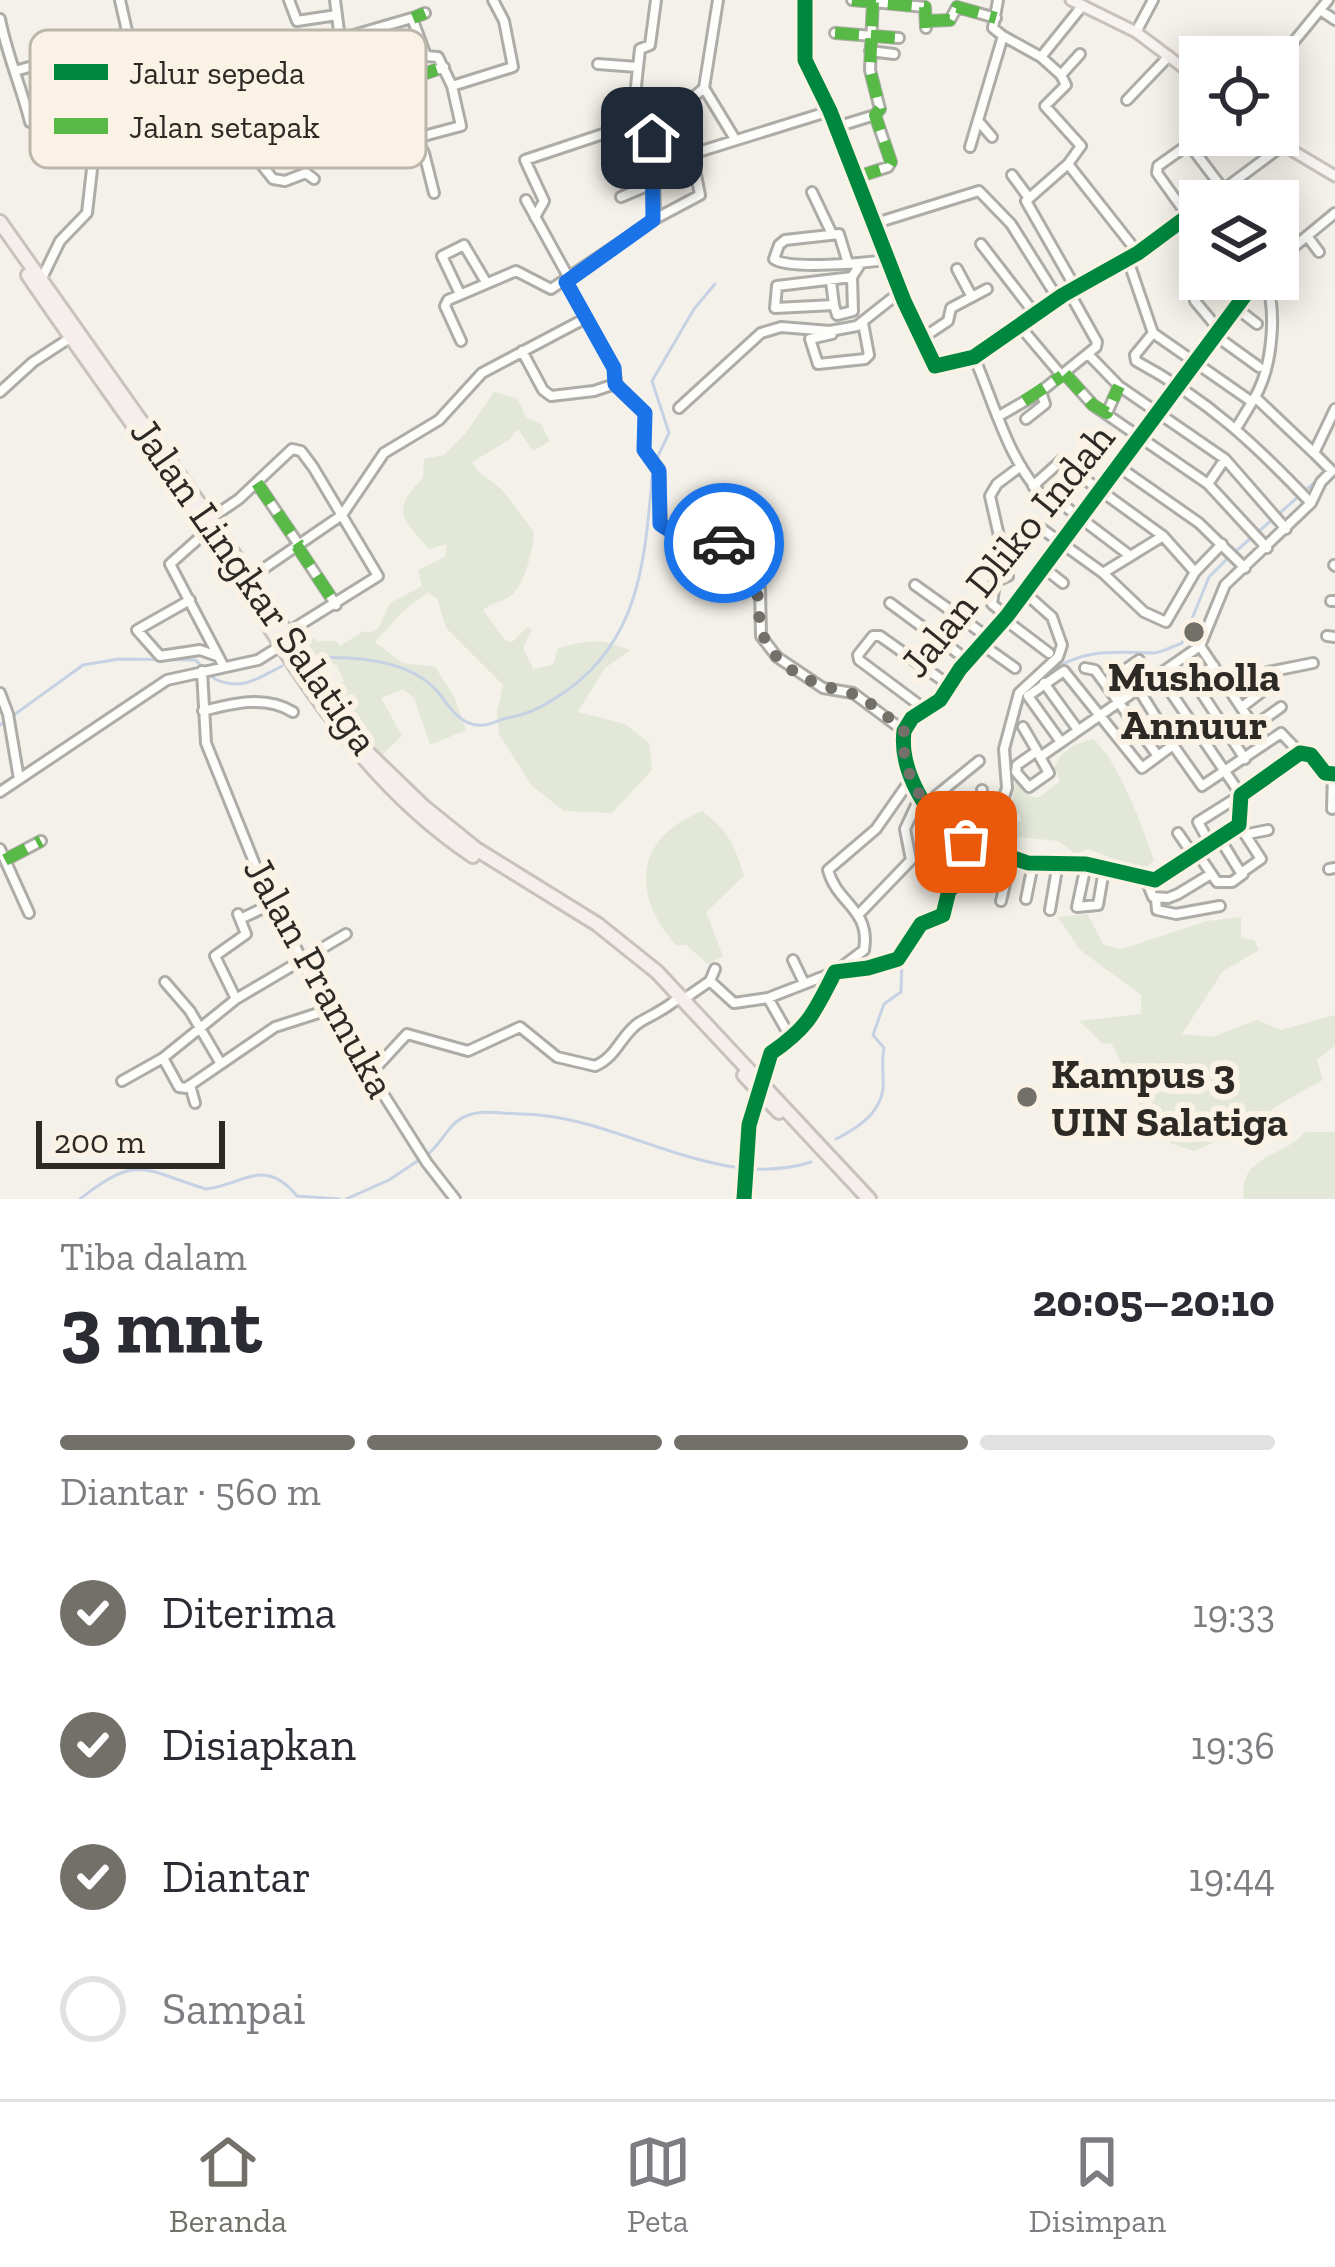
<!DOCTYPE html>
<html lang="id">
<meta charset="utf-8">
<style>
body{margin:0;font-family:"Zilla Slab",serif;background:#f7f7f7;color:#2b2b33;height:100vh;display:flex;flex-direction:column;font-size:45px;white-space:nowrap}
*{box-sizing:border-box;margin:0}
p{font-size:39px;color:#7c7c81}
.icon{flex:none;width:66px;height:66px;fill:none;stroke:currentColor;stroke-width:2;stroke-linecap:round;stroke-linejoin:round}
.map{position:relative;height:1199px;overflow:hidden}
.details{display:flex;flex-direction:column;background:#fff;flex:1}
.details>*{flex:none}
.fabs{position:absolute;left:1179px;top:36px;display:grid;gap:24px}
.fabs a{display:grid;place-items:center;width:120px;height:120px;border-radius:0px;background:#fff;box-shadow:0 6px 30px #0003;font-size:60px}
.scale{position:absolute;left:36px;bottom:30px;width:189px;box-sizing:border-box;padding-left:12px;border:6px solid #2d2a25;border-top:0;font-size:33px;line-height:42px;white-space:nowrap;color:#2d2a25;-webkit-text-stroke:9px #f9f2e5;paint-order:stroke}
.pin{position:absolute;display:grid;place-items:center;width:102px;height:102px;color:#fff;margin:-51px;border-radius:24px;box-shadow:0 6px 18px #0006}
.courier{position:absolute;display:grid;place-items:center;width:120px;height:120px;margin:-60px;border:9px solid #1a73e8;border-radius:50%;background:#fff;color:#222;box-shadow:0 3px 15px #0007}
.overview em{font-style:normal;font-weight:800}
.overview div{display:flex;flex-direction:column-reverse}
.overview{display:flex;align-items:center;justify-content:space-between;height:204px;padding:0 60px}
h1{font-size:78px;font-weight:800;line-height:90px}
.bar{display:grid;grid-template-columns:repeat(4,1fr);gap:18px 12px;align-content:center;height:144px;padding:0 60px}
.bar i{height:15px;border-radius:9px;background:#e1e1e2}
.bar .selected{background:#73706a}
.bar p{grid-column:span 4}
ol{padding:0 60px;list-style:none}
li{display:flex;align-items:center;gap:36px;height:132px}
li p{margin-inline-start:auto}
li .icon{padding:12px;border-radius:50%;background:#73706a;color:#fff;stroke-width:4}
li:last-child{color:#7c7c81}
li i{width:66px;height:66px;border:6px solid #e1e1e2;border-radius:50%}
.tab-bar{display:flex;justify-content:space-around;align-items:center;height:168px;border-top:3px solid #e1e1e2;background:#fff;font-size:33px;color:#7c7c81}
.tab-bar a{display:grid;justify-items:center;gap:6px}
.tab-bar .selected{color:#73706a}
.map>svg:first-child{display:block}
.green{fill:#e2e7d8}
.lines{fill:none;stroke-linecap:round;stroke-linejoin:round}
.stream{stroke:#c6d2e4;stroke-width:3}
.minor-casing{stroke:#aeaca7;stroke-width:14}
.major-casing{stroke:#c9c1bc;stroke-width:15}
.highway-casing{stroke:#c9c1bc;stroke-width:18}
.minor{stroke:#fdfdfc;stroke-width:8}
.major{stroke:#f8f4f2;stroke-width:9}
.highway{stroke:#f6eeed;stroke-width:12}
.quiet{stroke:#58b947;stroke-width:12;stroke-dasharray:24 12;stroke-linecap:butt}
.cycleway-casing{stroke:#f9f2e5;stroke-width:22}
.cycleway{stroke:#00873e;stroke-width:15}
.done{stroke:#73706a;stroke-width:12;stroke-dasharray:0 21.6}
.route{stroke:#1a73e8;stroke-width:15}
.poi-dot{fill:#73706a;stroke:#f9f2e5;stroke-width:4.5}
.labels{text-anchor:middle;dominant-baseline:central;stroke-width:12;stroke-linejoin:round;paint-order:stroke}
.street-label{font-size:42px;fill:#2d2a25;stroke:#f9f2e5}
.poi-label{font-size:42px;font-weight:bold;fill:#2d2a25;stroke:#f9f2e5}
.key{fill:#f9f2e5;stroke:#bcb6ab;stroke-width:3}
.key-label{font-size:33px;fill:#2d2a25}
</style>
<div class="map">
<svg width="1335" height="1199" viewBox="0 0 1335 1199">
<rect width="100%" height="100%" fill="#f4f1ea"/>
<path class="green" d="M494 392 517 398 526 417 540 423 550 441 533 451 518 429 509 440 472 462C480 479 491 478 502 490 511 501 526 521 534 532 533 549 525 587 509 597 501 603 492 602 483 610L506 641 512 642 527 627 532 630 523 648 533 669 553 665 558 648C590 640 599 638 630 650L605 668 578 712 625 724 649 743 652 770 612 813 564 811 532 786 499 734 497 713 503 685 446 628 437 598 427 593 402 612 375 642 403 663 435 667 454 696 466 730 435 743 430 744 414 698 403 689 381 698 402 736 381 756 359 734 331 689 344 681 336 664 321 670 299 638 303 634 318 641H336L340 646 364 631 369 633 378 629 390 603 422 586 418 570 445 557 447 544 429 549C401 517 391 510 423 478L424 459 444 455 465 434Z
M1093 739C1119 761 1142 826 1154 860L1144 870 1088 849 1076 854 1058 841 1010 836 1009 826 1022 820 1012 805 1015 780 1032 797H1040L1060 781 1054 768C1059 752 1077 742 1093 739Z
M702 811C727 830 735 845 744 876L706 912 723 956 708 964 686 945H676C630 894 635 838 702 811Z
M1087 914 1104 945 1122 949 1207 921 1241 917V938L1254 940 1259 950 1223 971 1182 1034 1212 1037 1257 1020 1281 1030 1335 1015V1046L1317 1060 1323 1080C1279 1102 1240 1133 1194 1151L1170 1143 1160 1128 1143 1122 1135 1088 1111 1043 1103 1044 1079 1021 1141 1014V995L1080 950 1058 917Z
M1305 1132H1335V1199H1244C1238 1155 1283 1158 1305 1132Z"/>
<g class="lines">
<path class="stream" d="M656 460 669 433 652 381 694 309 715 284
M1258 532 1323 475
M1235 552 1251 538
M310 658C348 656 401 658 431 685 445 697 451 716 469 723 486 730 496 719 512 717 534 713 550 702 569 689 643 635 645 552 653 469
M1047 672C1088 648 1109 652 1153 653 1162 653 1173 646 1182 643L1209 577 1228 558
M0 725 83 665 119 659 195 660C203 666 208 676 217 680 243 691 260 677 282 666
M990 847 1012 791 1010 747 1026 691
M923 920 942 903
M905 942 915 925
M836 1139C856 1129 880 1114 883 1089 884 1075 881 1063 884 1048L873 1035 884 1004 901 992 902 958
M427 1155C442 1144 448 1123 466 1116 483 1109 504 1114 521 1114 616 1114 715 1193 811 1162
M80 1199C138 1153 143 1170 206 1189 243 1185 264 1156 297 1196L339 1199
M346 1199 389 1180 419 1160"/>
<g class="minor-casing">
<path id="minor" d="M120 0 145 111
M289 0 297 21 337 15
M335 0 340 39 412 18 426 56 438 57 452 86 461 126 416 138
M805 0V60L830 111 904 301 935 366 974 357 1063 295 1138 253 1200 207
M852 0 925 7 926 28
M998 0 993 28 1003 36
M1320 10 1335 20
M413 18 425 13
M0 19C7 55 21 86 30 122 56 125 66 145 93 154
M927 21 950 20 957 7 996 18
M1136 32 1153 0
M835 33 899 38
M340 39 345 84 377 79 396 142
M870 51 894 54
M1080 54 1061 75 1041 57 1083 5
M1278 61 1328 0
M598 64 637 67
M15 71 47 62
M1061 75 1066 85 1045 106 1081 146 1068 164 1138 253
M289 78 301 121 254 140 261 164 273 179 285 181 306 173 314 179
M345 84 360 149 416 138 424 153 434 193
M452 86 513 67 504 21 493 0
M704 88 735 139
M380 89 444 67
M1127 100 1169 56
M391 123 412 116
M980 123 992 137
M836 127 875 115
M631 133 640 49 650 45 656 0
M970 147 1003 36 1041 57
M1068 164 1026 201 1075 287
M1012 175 1029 198
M857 177 888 167 891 162 875 115 880 109 870 70 873 0
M812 192 832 234
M621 197 654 183
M526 200 570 280
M1208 201 1282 146
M535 217 544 201 525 160 606 133 654 134
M653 220 700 195 693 160 698 152 830 111
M876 223 979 191 1011 224 1058 299
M1200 233 1157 173 1158 166 1189 144 1232 201
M1307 236 1319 252
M981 244 1035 314
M847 260 839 234 785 240 779 245 774 259C788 270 869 263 889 259
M1128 260 1153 333
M1278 260 1335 213
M957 269 972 297
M852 277 777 286 775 308 834 305 837 315 853 311 852 277 859 266
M42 278 60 241 87 213 95 143 104 132 145 111 172 103 243 91 340 64
M831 281 834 305
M460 294 442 256 464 245 486 282
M1195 301 1220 331
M1235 307 1257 324
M586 318 614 368 617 387 645 413 644 450 659 469 661 525 678 535H707L741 555 760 589 761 636 777 657 823 688 853 693 904 731
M1019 325 1062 376
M832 334 810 339 818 364 865 359 869 355 863 323
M1216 336 1259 367
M921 339 948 321 951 308 987 289
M461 341 445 306 448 300 516 271 551 289 651 222 655 212 653 138 662 125 704 88 718 0
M522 351 543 390 551 396 594 391 615 384
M1088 354 1119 386 1225 459 1286 529
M974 357C995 405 1009 464 1047 500L1058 501 1129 555
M1065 374 1093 405 1208 484 1267 548
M0 392 33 362 70 338
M1255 397C1272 368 1278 310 1265 279
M679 408 761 333 781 327 830 331 857 326 900 292
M1107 413 1119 386
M999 416 1039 393 1096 347 1097 342 1069 292
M1026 419 1045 404 1041 392
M1237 427 1252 402
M1119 467 1199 523 1245 568
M1079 475 1163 536 1195 572
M257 483 299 545
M1208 484 1225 459
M1033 486 1063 459 1071 468
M1311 503C1256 445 1207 399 1136 361L1135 355 1153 333 1252 402 1255 397 1314 453
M211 518 239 499 292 449 301 451 313 467 378 576 285 634
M1042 529 1103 573 1144 612 1166 622 1195 572 1222 544
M207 531 170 564 224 667
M297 546 336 605
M1334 565 1335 566
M1044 568 1063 583
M1103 573 1163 536
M250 578 342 515 384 453 439 420 482 373 586 318 566 282
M915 585 989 638
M190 600 137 630 160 656 200 650 217 656
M1331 601H1335
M890 603 970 662
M1007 616 992 604 995 582 1008 576 990 496 997 484 1021 466
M1004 619 1049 653
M1327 636 1335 637
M984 646 1015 668
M1139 660 1126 669 1173 745
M1085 668 1095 670 1158 756
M202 671 206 743 258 872 316 988 427 1163 455 1199
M1159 675 1241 795 1198 822 1210 844
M1193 680 1245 759
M1044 683 1078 730
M0 693 8 714 19 779
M1173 693 1214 666
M1242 707 1264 690 1268 672 1313 663
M926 710 859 660 858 655 873 636H880L949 685
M203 711C233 703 266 695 293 712
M1254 726 1281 707
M1023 727 1037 751
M1061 742 1028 696 1064 671 1142 768 1173 745 1202 786 1281 733 1300 753
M1265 743 1200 646 1225 585 1311 503 1321 482 1332 471 1314 453 1335 409
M1040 757 1037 751 1017 765 1016 772 1029 787 1049 773 1040 757 1200 646
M0 792 167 680 258 660 282 645
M926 804 979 761
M1332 809 1333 774
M946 827 981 807 982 790
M1178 833 1194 856
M1248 834 1268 830
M1220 839 1241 873 1261 859 1239 825
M0 849 29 913
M986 849 1007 788 1004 749 1019 693 1058 657 1062 645 1052 617 1025 593
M992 851C983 848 972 845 963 841 928 822 899 770 904 731L912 718 940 700 960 669 1007 616 1257 279
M1198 854 1217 882H1232L1243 874
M5 860 41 841
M1086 865 1077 907 1098 905 1104 870
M1329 869 1335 868
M1146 880 1153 897 1168 898 1178 894 1211 874
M1026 899 1033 864
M1156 899 1157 910 1176 914 1220 906
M1001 901 1011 858
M1050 910 1058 863
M860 913 911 860 905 829 920 797
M240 919 274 903
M793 960 804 983
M710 981 734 1003 768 998
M165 982 190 1011 221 1064
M236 999 215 956 246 934 238 914
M684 999 710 981 715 969
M331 1009 275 1027 186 1088 179 1087 163 1058 236 999 346 934
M792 1040 768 998 835 972 864 950C871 909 837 904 828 870L876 829 911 779
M371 1073 407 1034 468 1051 520 1027 557 1057 595 1066C617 1057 621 1034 640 1022 652 1015 664 1010 676 1000
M122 1081 163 1058
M190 1085 195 1103
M744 1199 749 1125 771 1053C809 1027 814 1013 835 972L868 968 898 959 921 924 943 915 949 890 971 875 992 851 1028 863 1086 864 1155 880 1239 825 1241 795 1300 753 1311 755 1325 773 1335 774"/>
</g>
<g class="major-casing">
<path id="major" d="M1071 0 1136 32 1200 80
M1266 135 1335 176"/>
</g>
<g class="highway-casing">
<path id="highway" d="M0 222 210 519 367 752 424 807 476 849 597 924 657 972 869 1199
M28 275C87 362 149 445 208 532 288 651 350 774 473 856
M744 1075 779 1112"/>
</g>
<use href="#minor" class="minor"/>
<use href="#major" class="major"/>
<use href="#highway" class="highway"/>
<path class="quiet" d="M852 0 925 7 926 28
M413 18 425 13
M927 21 950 20 957 7 996 18
M835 33 899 38
M380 89 444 67
M391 123 412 116
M857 177 888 167 891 162 875 115 880 109 870 70 873 0
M1065 374 1093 405 1107 413 1119 386
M1024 401 1062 376
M257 483 299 545
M297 546 336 605
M5 860 41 841"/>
<g class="cycleway-casing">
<path id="cycleway" d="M805 0V60L830 111 904 301 935 366 974 357 1063 295 1138 253 1200 207
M992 851C983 848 972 845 963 841 928 822 899 770 904 731L912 718 940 700 960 669 1007 616 1257 279
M744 1199 749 1125 771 1053C809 1027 814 1013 835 972L868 968 898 959 921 924 943 915 949 890 971 875 992 851 1028 863 1086 864 1155 880 1239 825 1241 795 1300 753 1311 755 1325 773 1335 774"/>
</g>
<use href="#cycleway" class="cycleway"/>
</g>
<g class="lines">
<path class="done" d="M724 543C780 579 741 618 776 656 798 679 821 686 850 693 868 698 889 719 904 730 898 773 930 820 966 842"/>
<path class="route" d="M652 138 653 220 566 282 614 368 615 384 645 413 644 450 659 471 660 524C679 540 702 531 724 543"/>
</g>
<g class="poi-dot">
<circle cx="1194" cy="632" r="12"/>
<circle cx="1027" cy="1097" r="12"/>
</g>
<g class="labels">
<g class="street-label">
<text transform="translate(1007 550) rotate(-51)">Jalan Dliko Indah</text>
<text transform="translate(255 586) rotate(55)">Jalan Lingkar Salatiga</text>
<text transform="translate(320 977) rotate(61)">Jalan Pramuka</text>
</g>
<g class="poi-label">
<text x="1194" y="676">Musholla<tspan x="1194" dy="48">Annuur</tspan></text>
<text x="1051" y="1073" text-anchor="start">Kampus 3<tspan x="1051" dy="48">UIN Salatiga</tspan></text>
</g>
</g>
<rect x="30" y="30" width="396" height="138" rx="18" class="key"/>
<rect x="54" y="64" width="54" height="16" fill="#00873e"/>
<rect x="54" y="118" width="54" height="16" fill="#58b947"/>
<g class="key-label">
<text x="129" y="84">Jalur sepeda</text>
<text x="129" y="138">Jalan setapak</text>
</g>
</svg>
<div class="fabs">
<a><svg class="icon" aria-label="locate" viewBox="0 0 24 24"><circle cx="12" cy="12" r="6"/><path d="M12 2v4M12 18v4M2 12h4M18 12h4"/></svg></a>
<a><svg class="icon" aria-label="layers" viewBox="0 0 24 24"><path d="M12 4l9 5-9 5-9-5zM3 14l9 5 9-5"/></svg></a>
</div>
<div class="scale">200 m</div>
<div class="pin" style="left:966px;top:842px;background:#ea580c"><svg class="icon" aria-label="bag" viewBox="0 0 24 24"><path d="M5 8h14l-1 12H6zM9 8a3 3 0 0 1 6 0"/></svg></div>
<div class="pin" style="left:652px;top:138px;background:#1f2937"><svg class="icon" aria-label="home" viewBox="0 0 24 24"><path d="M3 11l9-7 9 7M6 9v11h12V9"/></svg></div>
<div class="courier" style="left:724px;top:543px"><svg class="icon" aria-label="car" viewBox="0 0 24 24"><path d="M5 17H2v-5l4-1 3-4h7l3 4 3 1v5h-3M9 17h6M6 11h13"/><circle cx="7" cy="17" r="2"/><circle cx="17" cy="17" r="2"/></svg></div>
</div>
<section class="details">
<div class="overview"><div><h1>3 mnt</h1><p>Tiba dalam</p></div><em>20:05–20:10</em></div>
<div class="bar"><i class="selected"></i><i class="selected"></i><i class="selected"></i><i></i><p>Diantar · 560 m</p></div>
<ol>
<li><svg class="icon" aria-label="check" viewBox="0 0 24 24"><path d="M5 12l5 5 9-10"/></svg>Diterima<p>19:33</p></li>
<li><svg class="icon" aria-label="check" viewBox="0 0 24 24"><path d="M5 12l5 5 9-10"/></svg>Disiapkan<p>19:36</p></li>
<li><svg class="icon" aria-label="check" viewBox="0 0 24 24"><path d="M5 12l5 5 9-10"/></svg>Diantar<p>19:44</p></li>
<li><i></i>Sampai</li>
</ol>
</section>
<nav class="tab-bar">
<a class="selected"><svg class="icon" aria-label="home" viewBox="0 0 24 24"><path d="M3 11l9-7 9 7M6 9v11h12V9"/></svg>Beranda</a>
<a><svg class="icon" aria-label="map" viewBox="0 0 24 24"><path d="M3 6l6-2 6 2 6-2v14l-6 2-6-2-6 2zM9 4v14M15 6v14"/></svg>Peta</a>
<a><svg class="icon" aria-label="saved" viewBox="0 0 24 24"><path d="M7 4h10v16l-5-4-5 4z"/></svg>Disimpan</a>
</nav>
